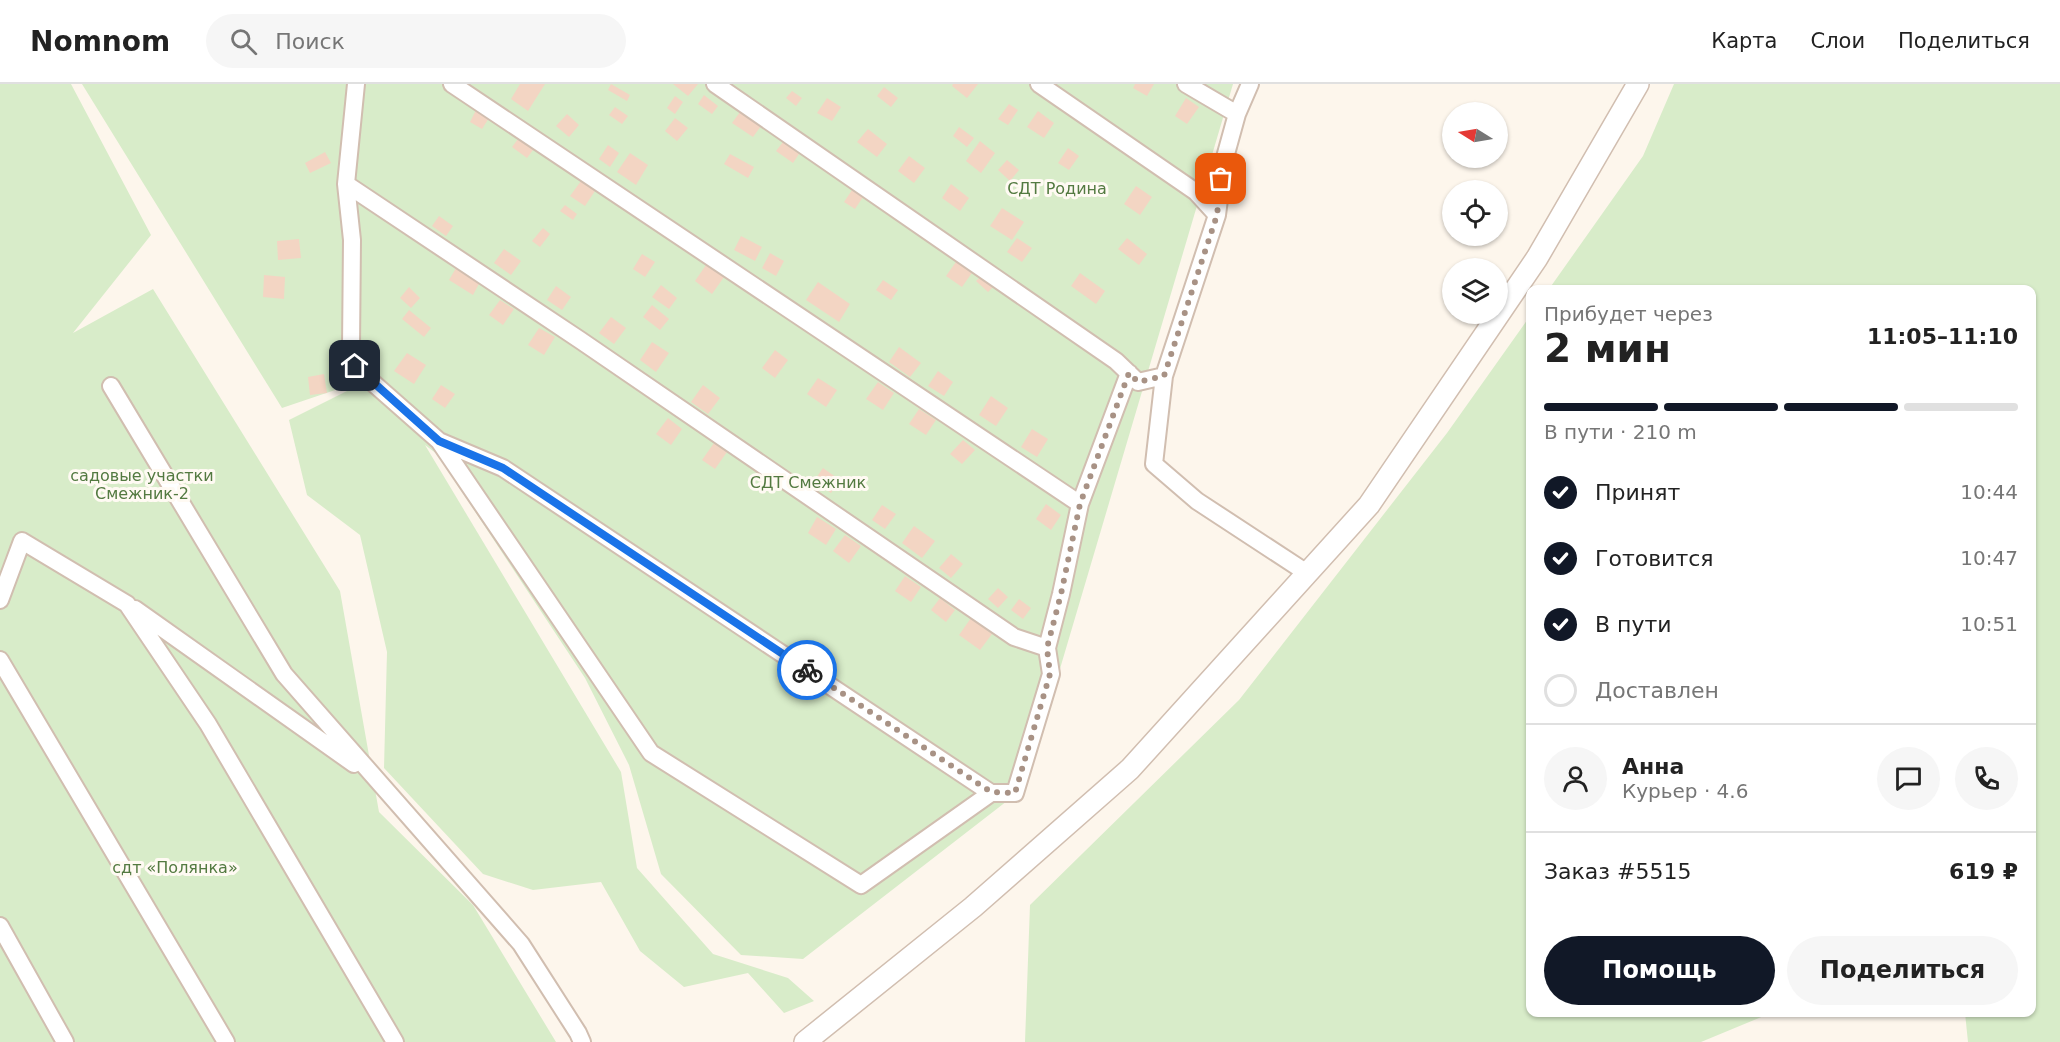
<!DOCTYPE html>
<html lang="ru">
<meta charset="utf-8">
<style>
body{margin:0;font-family:"DejaVu Sans",sans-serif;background:#f6f6f6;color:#222;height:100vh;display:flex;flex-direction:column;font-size:22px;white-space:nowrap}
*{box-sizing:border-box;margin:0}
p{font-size:20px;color:#767676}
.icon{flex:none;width:33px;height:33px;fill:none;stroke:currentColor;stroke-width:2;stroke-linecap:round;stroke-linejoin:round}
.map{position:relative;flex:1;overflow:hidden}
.side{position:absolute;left:1526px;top:201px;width:510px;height:732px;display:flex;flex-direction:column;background:#fff;border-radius:12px;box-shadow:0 2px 4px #0004}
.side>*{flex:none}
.needle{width:39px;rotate:281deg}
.buttons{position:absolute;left:1442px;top:18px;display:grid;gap:12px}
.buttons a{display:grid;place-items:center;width:66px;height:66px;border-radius:50%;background:#fff;box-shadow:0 2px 4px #0004;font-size:30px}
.pin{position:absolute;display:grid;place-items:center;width:51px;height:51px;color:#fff;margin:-26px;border-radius:12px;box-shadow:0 3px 9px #0006}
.courier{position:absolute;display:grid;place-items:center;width:60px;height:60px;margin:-30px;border:4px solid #1a73e8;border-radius:50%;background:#fff;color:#222;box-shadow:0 2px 8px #0007}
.head em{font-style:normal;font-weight:700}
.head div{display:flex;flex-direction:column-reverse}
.head{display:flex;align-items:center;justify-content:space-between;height:102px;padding:0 18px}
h1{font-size:39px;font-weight:700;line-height:45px}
.bar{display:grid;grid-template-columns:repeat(4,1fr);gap:9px 6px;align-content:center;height:72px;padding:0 18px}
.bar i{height:8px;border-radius:4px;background:#e0e0e0}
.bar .active{background:#111827}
.bar p{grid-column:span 4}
.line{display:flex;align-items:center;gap:15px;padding:0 18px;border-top:2px solid #e0e0e0}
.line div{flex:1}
.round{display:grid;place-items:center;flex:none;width:63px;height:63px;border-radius:32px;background:#f6f6f6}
ol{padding:0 18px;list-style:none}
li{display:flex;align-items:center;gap:18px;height:66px}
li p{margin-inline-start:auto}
li .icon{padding:6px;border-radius:50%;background:#111827;color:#fff;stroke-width:4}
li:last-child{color:#767676}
li i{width:33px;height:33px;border:3px solid #e0e0e0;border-radius:50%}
.button{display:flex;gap:12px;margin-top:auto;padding:12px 18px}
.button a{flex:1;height:69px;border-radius:36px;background:#111827;color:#fff;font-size:24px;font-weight:700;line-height:69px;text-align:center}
.button a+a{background:#f6f6f6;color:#222}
header{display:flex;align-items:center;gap:36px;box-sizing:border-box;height:84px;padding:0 30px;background:#fff;border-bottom:2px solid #e0e0e0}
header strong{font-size:28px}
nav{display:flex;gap:33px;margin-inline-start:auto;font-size:21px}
.search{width:420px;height:54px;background:#f6f6f6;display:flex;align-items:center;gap:15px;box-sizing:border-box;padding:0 21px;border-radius:33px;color:#767676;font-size:22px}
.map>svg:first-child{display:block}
.green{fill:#d8ecc9}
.building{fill:#f3d5c3}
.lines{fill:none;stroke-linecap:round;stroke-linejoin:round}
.minor-casing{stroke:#d1beb0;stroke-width:20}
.tertiary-casing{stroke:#d1beb0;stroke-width:24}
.minor{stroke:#fff;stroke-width:16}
.tertiary{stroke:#fff;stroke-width:21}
.done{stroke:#a89285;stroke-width:6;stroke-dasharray:0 10.8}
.route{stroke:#1a73e8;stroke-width:8}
.labels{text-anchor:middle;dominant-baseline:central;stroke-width:6;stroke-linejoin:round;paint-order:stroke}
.park-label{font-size:16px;fill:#537a41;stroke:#fffaf3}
</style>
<header>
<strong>Nomnom</strong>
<div class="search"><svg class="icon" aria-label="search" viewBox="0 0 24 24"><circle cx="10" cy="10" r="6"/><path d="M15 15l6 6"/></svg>Поиск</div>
<nav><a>Карта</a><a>Слои</a><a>Поделиться</a></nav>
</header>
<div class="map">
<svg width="2060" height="958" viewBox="0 0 2060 958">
<rect width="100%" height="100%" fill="#fdf6ec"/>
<path class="green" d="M0 0H71L151 151 73 249 153 205 340 507 379 728 473 821 556 958H0Z
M82 0H1233L1025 703 803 875 741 871 661 790 629 681 585 594 437 370 425 361 621 688 637 784 713 870 788 894 814 917 784 929 748 889 684 903 640 867 601 798 533 806 483 790 384 684 387 568 360 451 307 411 289 336 351 305 347 302 282 324Z
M1674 0H2060V958H1968L1965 929 2031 928V206L1549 205 1643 72Z
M1530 232V928L1771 929 1701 958H1025L1030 821 1239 616 1447 349Z"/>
<path class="building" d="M520 0H545L528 27 511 15Z
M611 0 630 11 627 17 608 6Z
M673 0H698L688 12Z
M953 0H978L967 14 952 2Z
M1135 0H1154L1147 12 1133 4Z
M884 3 898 14 891 23 877 12Z
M792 7 802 14 796 22 786 14Z
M704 11 718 22 712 30 698 20Z
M675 12 683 18 675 30 667 24Z
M827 14 841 23 832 37 817 29Z
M1186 14 1199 23 1187 40 1175 32Z
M1009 20 1018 26 1008 41 998 35Z
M615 23 628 32 622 40 609 31Z
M476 26 489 34 482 45 470 38Z
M1038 27 1054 39 1044 54 1027 43Z
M740 28 761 42 753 53 732 39Z
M567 30 579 41 569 53 556 42Z
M675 34 688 44 677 57 665 47Z
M959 43 974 54 967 63 953 52Z
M868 45 887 60 877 73 857 58Z
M521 51 536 62 527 74 512 63Z
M980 57 995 69 981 89 966 77Z
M783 58 799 70 793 79 776 67Z
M608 61 619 69 610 83 599 75Z
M1068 64 1079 72 1069 86 1058 79Z
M325 68 331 79 310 89 305 79Z
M630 69 648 81 636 101 617 88Z
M730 70 754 83 748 94 724 80Z
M909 72 925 84 914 99 898 87Z
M1007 76 1019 86 1010 97 998 86Z
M581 97 595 107 585 122 570 112Z
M951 100 969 114 960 127 942 114Z
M1136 102 1152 113 1140 131 1124 120Z
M852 106 863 113 855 125 844 118Z
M565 121 577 130 573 136 560 127Z
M1002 124 1024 138 1012 156 990 142Z
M439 132 453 142 446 152 432 142Z
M543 144 550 150 540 163 532 157Z
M741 152 762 163 755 177 734 166Z
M1017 154 1032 164 1022 178 1007 168Z
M1127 154 1147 170 1139 181 1118 165Z
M299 155 301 174 278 176 277 157Z
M504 165 521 177 511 191 494 179Z
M770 169 784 177 776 192 762 184Z
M642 170 655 178 645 193 633 185Z
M958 175 974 186 962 203 946 192Z
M706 181 724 193 712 210 695 197Z
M456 184 480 198 473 211 449 196Z
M1080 189 1105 207 1096 220 1071 202Z
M264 191 285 193 284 215 263 213Z
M981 192 993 203 988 208 976 197Z
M883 196 898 206 891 216 876 206Z
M818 198 850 220 839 238 806 216Z
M661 201 677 214 669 225 652 213Z
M556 202 571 213 562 226 547 216Z
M409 203 420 214 411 224 400 214Z
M500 216 514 225 503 241 489 231Z
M652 221 669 235 660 246 643 233Z
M409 226 431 244 424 253 402 235Z
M611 233 626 244 614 260 599 249Z
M539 244 555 253 544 271 528 261Z
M652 258 669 269 656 288 640 276Z
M899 263 921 279 910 293 889 278Z
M775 266 788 276 775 294 762 284Z
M407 269 426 281 414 300 394 287Z
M938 287 953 298 944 312 928 302Z
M324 290 327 309 310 311 308 293Z
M818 294 837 306 826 323 807 310Z
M878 298 894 309 883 326 866 315Z
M441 301 455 310 445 324 432 315Z
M703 301 720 314 708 330 691 318Z
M991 312 1008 324 996 342 979 331Z
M919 325 936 336 926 351 909 340Z
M668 334 682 345 671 361 656 350Z
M1032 345 1048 355 1037 373 1021 363Z
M963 356 975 366 962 380 950 370Z
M714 359 727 368 715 385 702 376Z
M823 384 840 396 831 409 814 397Z
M1046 420 1061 431 1051 446 1036 435Z
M882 421 896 430 885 445 872 436Z
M817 433 836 445 826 461 808 449Z
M914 442 935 457 922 474 902 459Z
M845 451 861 462 849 479 833 467Z
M951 470 963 480 951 494 939 484Z
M905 492 921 503 911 518 895 507Z
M998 504 1008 513 998 524 988 515Z
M940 514 955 526 946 538 931 526Z
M1019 515 1031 524 1023 535 1011 526Z
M971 534 992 550 980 566 959 551Z"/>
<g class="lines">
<g class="minor-casing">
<path id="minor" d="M356 0 346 100 580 256 1014 553 1047 564 1061 510 1080 420
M452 0 1080 420 1129 289
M715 0 1116 277 1138 298 1164 292 1217 131 1196 108 1039 0
M1186 0 1237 30
M346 100 352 156 351 263 355 283 439 357
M1217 131 1224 77 1237 30 1250 0
M1164 292 1154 380 1197 417 1307 489
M111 302 284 590 521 860 578 949 582 958
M0 516 22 457 127 520 208 640 395 958
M135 525 354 680
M0 576 226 958
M991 709 861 801 651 669 439 357 503 384 991 709H1015L1051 590 1047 564
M0 842 65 958"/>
</g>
<g class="tertiary-casing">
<path id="tertiary" d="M805 958 973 823 1130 685 1369 421 1537 174 1638 0"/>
</g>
<use href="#minor" class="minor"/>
<use href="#tertiary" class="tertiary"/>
</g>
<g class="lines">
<path class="done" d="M807 586 991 708 1015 709 1050 590 1047 564 1061 510 1080 420 1129 289 1138 298 1164 292 1217 131 1221 95"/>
<path class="route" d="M355 282 439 357 503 384 807 586"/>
</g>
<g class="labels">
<g class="park-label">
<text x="1057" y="104">СДТ Родина</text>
<text x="142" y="391">садовые участки<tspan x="142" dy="18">Смежник-2</tspan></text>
<text x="808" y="398">СДТ Смежник</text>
<text x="175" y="783">сдт «Полянка»</text>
</g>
</g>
</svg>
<div class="buttons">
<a><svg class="needle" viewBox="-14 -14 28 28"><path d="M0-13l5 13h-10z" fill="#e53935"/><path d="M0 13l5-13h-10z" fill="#767676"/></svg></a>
<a><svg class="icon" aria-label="locate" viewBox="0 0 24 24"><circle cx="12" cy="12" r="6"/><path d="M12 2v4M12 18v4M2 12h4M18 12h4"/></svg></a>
<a><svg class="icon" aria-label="layers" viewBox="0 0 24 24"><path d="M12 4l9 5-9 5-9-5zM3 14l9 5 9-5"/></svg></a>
</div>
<div class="pin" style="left:1221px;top:95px;background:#ea580c"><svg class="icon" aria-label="bag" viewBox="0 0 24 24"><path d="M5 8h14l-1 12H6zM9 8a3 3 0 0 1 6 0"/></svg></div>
<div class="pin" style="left:355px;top:282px;background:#1f2937"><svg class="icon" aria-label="home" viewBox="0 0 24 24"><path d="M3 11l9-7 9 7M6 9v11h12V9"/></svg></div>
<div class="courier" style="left:807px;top:586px"><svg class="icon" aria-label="bike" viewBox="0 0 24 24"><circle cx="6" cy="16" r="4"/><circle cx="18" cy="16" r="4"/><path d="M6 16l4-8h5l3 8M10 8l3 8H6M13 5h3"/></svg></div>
<section class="side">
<div class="head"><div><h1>2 мин</h1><p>Прибудет через</p></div><em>11:05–11:10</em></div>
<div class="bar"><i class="active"></i><i class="active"></i><i class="active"></i><i></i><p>В пути · 210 m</p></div>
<ol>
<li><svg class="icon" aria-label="check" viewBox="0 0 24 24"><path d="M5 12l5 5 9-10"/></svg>Принят<p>10:44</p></li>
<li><svg class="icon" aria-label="check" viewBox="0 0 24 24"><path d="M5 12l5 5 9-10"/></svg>Готовится<p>10:47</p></li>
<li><svg class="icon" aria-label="check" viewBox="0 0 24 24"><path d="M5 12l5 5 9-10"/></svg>В пути<p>10:51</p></li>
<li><i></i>Доставлен</li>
</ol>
<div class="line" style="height:108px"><a class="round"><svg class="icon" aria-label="person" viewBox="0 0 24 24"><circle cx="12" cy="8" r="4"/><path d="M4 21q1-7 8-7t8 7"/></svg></a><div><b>Анна</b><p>Курьер · 4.6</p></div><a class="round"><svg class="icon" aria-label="chat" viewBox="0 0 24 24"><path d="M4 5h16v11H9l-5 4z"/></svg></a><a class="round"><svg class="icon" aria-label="phone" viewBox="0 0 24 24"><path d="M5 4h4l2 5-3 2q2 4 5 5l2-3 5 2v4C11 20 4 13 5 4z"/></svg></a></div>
<div class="line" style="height:78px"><div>Заказ #5515</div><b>619 ₽</b></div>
<div class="button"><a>Помощь</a><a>Поделиться</a></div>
</section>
</div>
